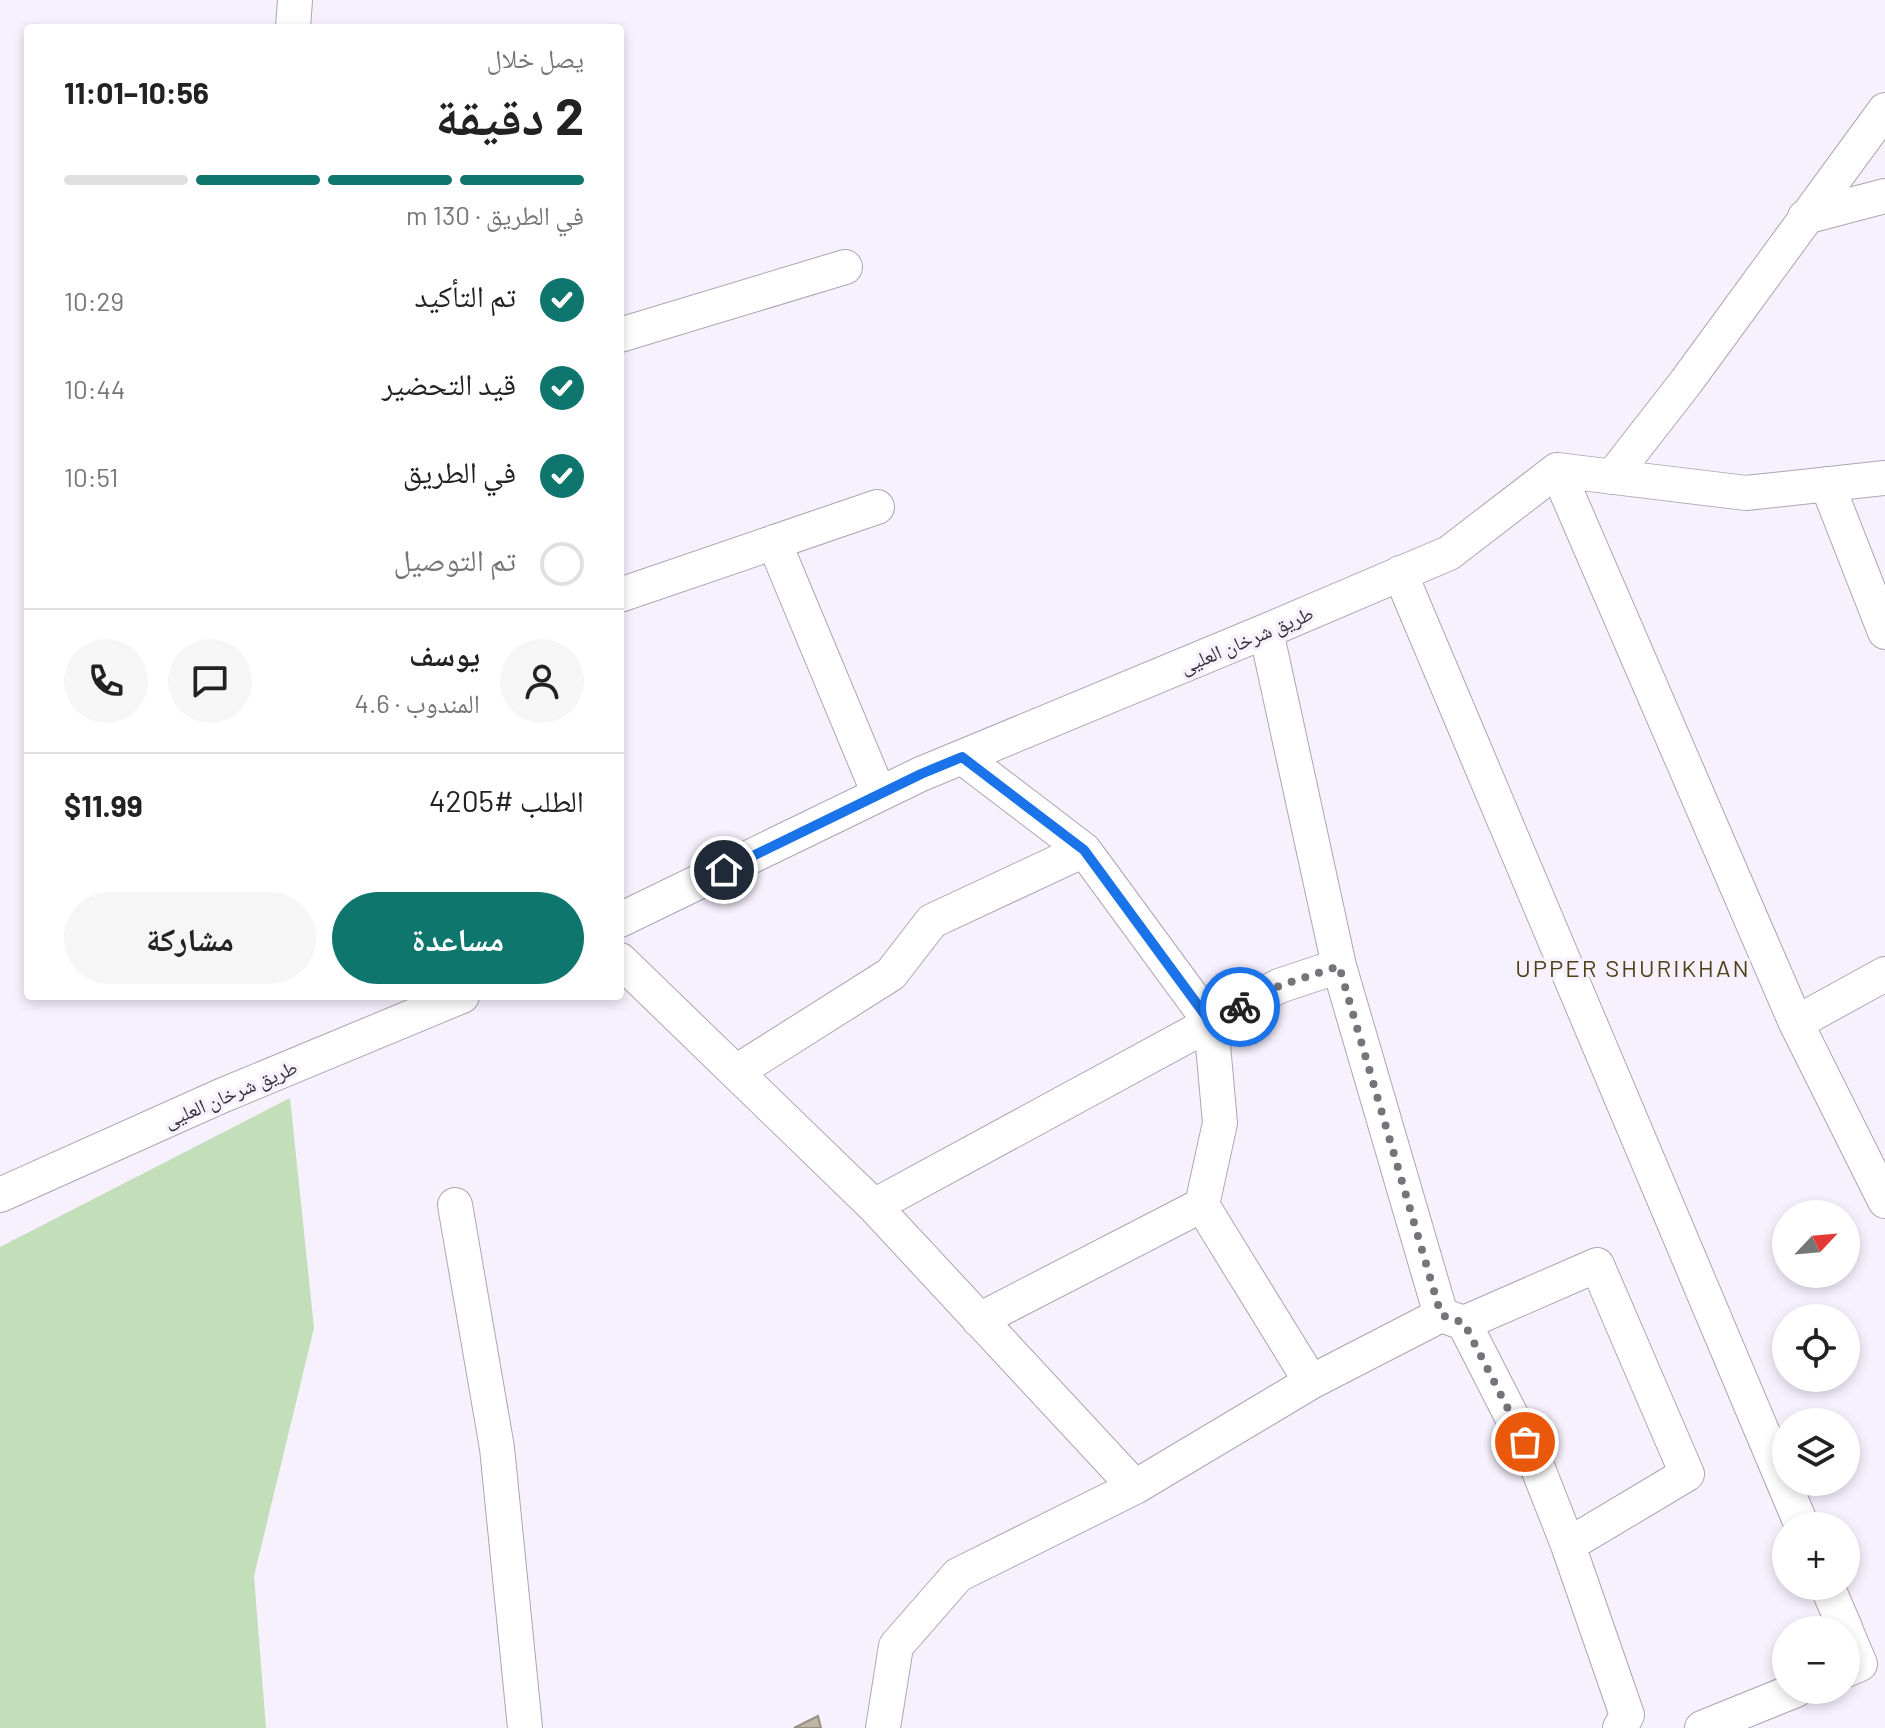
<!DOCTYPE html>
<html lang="ar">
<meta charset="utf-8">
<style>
body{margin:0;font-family:Barlow,"Noto Naskh Arabic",sans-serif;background:#f6f6f6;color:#222;direction:rtl;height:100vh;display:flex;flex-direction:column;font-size:30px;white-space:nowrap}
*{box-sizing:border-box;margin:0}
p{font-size:26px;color:#767676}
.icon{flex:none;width:44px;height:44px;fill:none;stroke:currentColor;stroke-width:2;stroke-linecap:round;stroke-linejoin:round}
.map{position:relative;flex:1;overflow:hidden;direction:ltr}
.panel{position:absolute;left:24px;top:24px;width:600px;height:976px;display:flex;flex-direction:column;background:#fff;border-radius:8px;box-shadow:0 4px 12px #0003;direction:rtl}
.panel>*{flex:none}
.needle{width:52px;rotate:64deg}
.buttons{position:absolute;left:1772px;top:1200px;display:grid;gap:16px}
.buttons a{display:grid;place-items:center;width:88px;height:88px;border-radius:50%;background:#fff;box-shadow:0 4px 12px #0003;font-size:40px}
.pin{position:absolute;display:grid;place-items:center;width:68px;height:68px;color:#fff;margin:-34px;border:4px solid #fff;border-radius:50%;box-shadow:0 2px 8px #0007}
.courier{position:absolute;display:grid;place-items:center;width:80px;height:80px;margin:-40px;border:6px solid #1a73e8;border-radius:50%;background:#fff;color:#222;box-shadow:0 2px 10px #0007}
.overview em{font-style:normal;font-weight:700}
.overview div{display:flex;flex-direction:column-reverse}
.overview{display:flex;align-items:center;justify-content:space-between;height:136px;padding:0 40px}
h1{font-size:52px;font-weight:700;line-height:60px}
.bar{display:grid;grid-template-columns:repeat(4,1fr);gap:12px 8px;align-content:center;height:96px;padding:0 40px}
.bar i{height:10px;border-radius:6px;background:#e0e0e0}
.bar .selected{background:#0f766e}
.bar p{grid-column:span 4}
.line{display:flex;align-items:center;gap:20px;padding:0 40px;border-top:2px solid #e0e0e0}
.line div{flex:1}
.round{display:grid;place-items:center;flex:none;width:84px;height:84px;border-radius:42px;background:#f6f6f6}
ol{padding:0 40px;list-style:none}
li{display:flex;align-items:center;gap:24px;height:88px}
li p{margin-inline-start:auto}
li .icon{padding:8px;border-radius:50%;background:#0f766e;color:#fff;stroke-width:4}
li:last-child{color:#767676}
li i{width:44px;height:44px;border:4px solid #e0e0e0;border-radius:50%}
.action{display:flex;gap:16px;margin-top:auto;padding:16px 40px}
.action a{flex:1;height:92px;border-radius:48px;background:#0f766e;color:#fff;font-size:32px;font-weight:700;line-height:92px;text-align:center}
.action a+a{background:#f6f6f6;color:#222}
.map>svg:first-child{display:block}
.green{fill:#c2dfb9}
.building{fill:#bfb5a8;stroke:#999083;stroke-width:2}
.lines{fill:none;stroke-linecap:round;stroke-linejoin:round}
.minor-casing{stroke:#aca5b4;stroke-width:36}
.minor{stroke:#fff;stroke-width:34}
.done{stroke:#76737a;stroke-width:8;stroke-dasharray:0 14.4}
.route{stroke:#1a73e8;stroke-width:10}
.labels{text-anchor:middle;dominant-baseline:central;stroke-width:7;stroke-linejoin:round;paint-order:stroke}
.street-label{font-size:20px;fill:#312f34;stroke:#f6f1fd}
.quarter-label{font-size:24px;letter-spacing:2px;fill:#4e4018;stroke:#f6f1fd}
</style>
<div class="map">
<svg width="1885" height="1728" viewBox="0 0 1885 1728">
<rect width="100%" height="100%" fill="#f6f1fd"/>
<path class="green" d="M290 1098 314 1328 254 1576 266 1728H0V1247Z"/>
<path class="building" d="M818 1716 821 1728H794Z"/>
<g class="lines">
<g class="minor-casing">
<path id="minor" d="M293 28 295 0
M1805 217 1885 196
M620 335 845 267
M1557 470 1796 1023 1885 1201
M1612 477 1686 382 1885 110
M1827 484 1885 632
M774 542 879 794
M1400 573 1802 1526
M620 595 877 507
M1266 631 1339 966 1441 1315
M962 757 1084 850 1211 1023 1220 1123 1202 1205 1311 1382 1441 1315 1464 1323 1537 1466 1568 1545 1627 1715 1620 1728
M620 920 921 774 1266 631 1449 553 1557 470 1746 493 1885 478
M620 960 874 1206 1135 1487 958 1575 896 1646 883 1728
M1796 1023 1885 974
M736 1072 891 974 932 921 1084 850
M0 1195 221 1096 462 996
M455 1205 497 1448 525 1728
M874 1206 1279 986 1339 966
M979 1320 1202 1205
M1464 1323 1597 1265 1687 1474 1568 1545
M1135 1487 1311 1382
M1827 1586 1846 1630
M1846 1631 1860 1664 1846 1670
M1702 1728 1796 1690"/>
</g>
<use href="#minor" class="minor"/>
</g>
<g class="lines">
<path class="done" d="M1240 1007 1279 986 1339 966 1441 1315 1464 1323 1525 1442"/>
<path class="route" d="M724 870 921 774 962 757 1084 850 1211 1023 1240 1007"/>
</g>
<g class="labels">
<g class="street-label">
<text transform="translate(1246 639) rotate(-23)">طريق شرخان العليى</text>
<text transform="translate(230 1093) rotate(-23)">طريق شرخان العليى</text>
</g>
<g class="quarter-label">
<text x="1633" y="967">UPPER SHURIKHAN</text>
</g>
</g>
</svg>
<div class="buttons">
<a><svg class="needle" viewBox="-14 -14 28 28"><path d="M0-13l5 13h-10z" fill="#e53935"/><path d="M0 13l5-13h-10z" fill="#767676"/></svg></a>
<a><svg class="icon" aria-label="locate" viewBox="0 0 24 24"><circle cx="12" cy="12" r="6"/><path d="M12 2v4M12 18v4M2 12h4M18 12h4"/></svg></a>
<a><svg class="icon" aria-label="layers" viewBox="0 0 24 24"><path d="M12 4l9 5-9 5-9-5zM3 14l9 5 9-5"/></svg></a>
<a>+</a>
<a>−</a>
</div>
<div class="pin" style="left:1525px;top:1442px;background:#ea580c"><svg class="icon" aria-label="bag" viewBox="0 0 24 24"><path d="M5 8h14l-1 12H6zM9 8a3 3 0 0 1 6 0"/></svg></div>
<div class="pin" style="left:724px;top:870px;background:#1f2937"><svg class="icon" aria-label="home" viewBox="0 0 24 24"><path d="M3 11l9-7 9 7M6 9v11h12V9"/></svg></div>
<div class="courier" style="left:1240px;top:1007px"><svg class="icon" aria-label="bike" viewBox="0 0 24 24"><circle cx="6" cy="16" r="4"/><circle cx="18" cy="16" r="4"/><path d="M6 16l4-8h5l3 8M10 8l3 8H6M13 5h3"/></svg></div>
<section class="panel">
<div class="overview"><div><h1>2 دقيقة</h1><p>يصل خلال</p></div><em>10:56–11:01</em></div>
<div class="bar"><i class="selected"></i><i class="selected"></i><i class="selected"></i><i></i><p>في الطريق · 130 m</p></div>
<ol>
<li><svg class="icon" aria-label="check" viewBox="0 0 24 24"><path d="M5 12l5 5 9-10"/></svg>تم التأكيد<p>10:29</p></li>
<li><svg class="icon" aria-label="check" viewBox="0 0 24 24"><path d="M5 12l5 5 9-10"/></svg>قيد التحضير<p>10:44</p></li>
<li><svg class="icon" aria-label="check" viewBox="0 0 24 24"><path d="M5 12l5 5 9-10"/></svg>في الطريق<p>10:51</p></li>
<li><i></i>تم التوصيل</li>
</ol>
<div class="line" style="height:144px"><a class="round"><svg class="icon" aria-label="person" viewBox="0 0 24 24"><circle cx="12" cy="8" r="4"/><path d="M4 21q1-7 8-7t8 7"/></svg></a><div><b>يوسف</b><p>المندوب · 4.6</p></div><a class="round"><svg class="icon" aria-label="chat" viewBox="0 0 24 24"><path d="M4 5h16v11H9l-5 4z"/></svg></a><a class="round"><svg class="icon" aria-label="phone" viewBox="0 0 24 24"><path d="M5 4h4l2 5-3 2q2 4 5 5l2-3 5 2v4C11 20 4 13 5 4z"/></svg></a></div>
<div class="line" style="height:104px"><div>الطلب #4205</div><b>$11.99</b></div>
<div class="action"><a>مساعدة</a><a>مشاركة</a></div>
</section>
</div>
